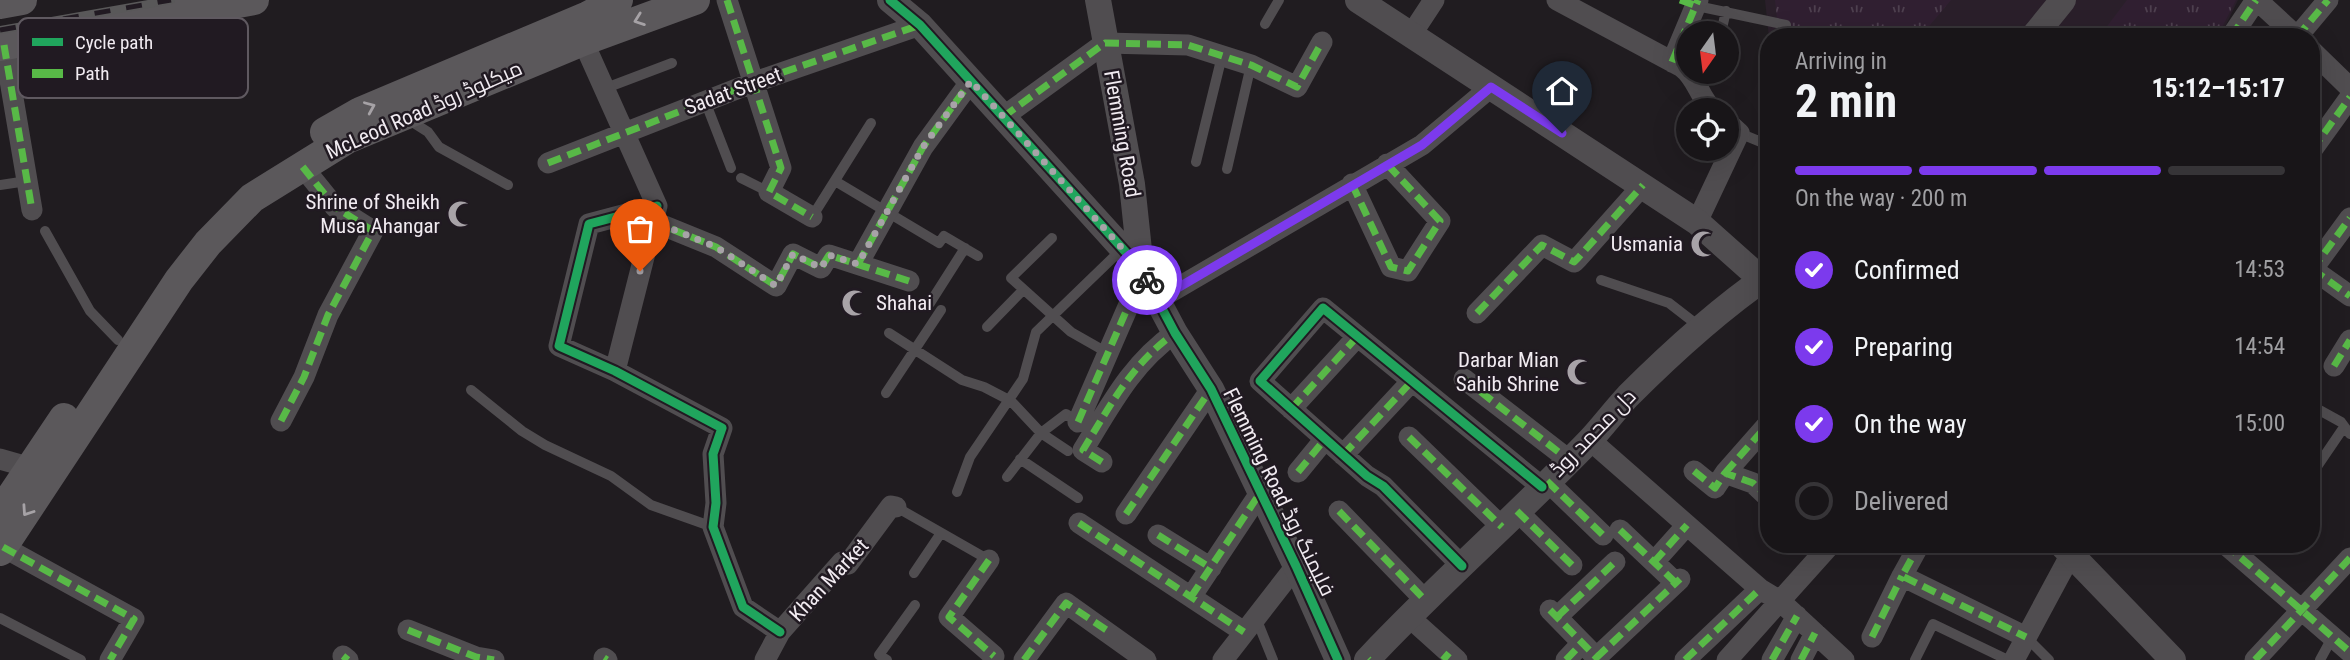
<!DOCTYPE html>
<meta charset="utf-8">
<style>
body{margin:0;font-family:"Roboto Condensed",Cairo,sans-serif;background:#252225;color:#f1f3f6;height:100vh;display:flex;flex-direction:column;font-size:26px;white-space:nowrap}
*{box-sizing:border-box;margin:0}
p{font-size:23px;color:#9f9fa2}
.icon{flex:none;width:38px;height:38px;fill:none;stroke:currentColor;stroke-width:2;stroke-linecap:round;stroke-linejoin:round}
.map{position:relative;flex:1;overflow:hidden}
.panel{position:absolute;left:1760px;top:28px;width:560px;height:525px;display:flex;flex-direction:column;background:#181518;border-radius:28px;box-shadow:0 7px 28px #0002,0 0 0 2px #363437}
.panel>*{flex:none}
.needle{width:46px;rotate:194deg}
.tools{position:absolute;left:1676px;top:21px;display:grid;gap:14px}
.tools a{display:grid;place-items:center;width:63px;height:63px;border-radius:50%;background:#181518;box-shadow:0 7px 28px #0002,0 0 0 2px #363437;font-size:35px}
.pin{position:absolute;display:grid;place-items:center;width:60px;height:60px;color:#fff;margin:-72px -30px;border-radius:50% 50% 50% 0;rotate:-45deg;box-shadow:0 0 7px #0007}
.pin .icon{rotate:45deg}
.courier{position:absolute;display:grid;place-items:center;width:70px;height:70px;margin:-35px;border:5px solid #7c3aed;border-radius:50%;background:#fff;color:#222;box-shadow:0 2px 9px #0007}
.overview em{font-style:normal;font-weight:700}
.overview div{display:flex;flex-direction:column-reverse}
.overview{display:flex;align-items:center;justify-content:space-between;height:119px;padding:0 35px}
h1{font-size:46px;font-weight:700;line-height:52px}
.bar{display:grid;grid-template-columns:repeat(4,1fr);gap:10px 7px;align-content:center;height:84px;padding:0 35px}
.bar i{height:9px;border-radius:5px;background:#363437}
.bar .current{background:#7c3aed}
.bar p{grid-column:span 4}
ol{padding:0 35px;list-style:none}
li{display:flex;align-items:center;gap:21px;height:77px}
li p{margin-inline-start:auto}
li .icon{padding:7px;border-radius:50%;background:#7c3aed;color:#fff;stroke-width:4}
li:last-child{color:#9f9fa2}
li i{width:38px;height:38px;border:4px solid #363437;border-radius:50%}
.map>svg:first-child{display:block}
.built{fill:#2a1f2a}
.grass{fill:url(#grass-tufts)}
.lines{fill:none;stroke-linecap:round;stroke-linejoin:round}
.service{stroke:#504d50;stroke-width:10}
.minor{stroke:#504d50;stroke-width:21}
.tertiary{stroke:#504d50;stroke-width:26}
.secondary{stroke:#5b585b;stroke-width:30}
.rail-casing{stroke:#595859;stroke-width:8}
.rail{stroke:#211a22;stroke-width:5;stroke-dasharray:16;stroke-linecap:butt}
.quiet{stroke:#58b947;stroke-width:7;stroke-dasharray:14 7;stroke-linecap:butt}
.cycleway-casing{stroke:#211a22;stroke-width:13}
.cycleway{stroke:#20a55d;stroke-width:9}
.oneway{stroke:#a6a2a6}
.done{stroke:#a8a3a8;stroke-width:7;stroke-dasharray:0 12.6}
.route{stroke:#7c3aed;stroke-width:9}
.labels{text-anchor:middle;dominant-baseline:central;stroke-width:5;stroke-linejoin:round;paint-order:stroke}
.street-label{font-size:21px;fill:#f1ebf1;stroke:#211a22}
.poi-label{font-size:21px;fill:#f1ebf1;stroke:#211a22;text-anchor:end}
.key{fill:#211a22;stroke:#5f5960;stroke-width:2}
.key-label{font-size:19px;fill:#f1ebf1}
</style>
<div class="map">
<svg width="2350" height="660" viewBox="0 0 2350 660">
<defs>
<pattern id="grass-tufts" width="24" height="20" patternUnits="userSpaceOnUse" patternTransform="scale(1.75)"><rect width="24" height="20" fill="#301f31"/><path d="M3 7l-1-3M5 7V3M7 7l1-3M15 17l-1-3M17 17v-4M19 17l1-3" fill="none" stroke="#4e404f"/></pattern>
</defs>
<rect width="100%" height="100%" fill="#201c20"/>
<path class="built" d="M1765 0H2238L2220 37 1769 38Z"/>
<path class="grass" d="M1775 0H1951L1920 37H1779Z
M2127 0H2236L2217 37H2099Z"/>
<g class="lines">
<path class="service" d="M1697 6 1786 25
M1265 24 1279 0
M1721 33 1726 11
M606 88 672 63
M705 101 731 168
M406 118 428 132 439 147 508 185
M1739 133 1761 142 1769 117
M1196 162 1222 56
M1227 169 1251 65
M741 178 769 192
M835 181 939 243 944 236 978 256
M0 185 27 181
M812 217 871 123
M45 231 90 311 118 340
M1052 238 1011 278 1071 332 1108 353
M1601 280 1669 303 1700 327
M930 303 965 248
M987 327 1023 290
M889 333 962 380 984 387 1011 401 1041 433 1068 451
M471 390 522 431 545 445 611 476 651 505 713 527
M886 393 941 310
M2312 406 2341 422 2350 434
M1020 459 1078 498
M2312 474 2344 427
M1007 477 1041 433 1066 414 1078 422
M957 492 970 457 1023 379 1036 332 1123 248
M896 507 989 560
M914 573 941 533
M0 618 81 660
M1256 618 1273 660
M2026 637 2049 660
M887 660 879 655 915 605
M1915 660 1933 624 2008 660
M2320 660 2332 638"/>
<path class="minor" d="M727 0 781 168 769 192 812 217
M1557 0 1682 67C1698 79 1699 98 1713 110
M2257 0 2297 37
M1411 35 1434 0
M2231 37 2256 0
M2297 37 2328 0
M583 41 657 206 615 371
M4 45 32 210
M2312 51 2350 88
M1672 62 1698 0
M1003 117 1105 43 1188 45 1251 65 1297 87 1322 42
M2312 150 2350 97
M548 163 752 83 920 25
M1352 184 1391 267 1408 271 1440 221 1387 164
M657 206 589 224 559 346 615 371 722 428 713 454 716 503 713 527 743 607 780 632
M652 221 716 247 776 286 793 254 821 268 829 255 909 281
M1697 222 1739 133 1727 122
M858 264 923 147 971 81
M2312 269 2350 296
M2312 270 2350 218
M1157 300 1422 145 1491 87
M1477 313 1542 245 1574 262 1578 258 1643 185
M2334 366 2350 340
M1464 379 1569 460
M1291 409 1357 337
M281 421 304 377 328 315 373 231 335 207 302 166
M1078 422 1134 293 1147 280
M1409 437 1502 527
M1590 440 1760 589 1780 601 1844 660
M1343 455 1412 381
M0 459 42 471
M1102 462 1083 450C1110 406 1132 363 1175 333
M1694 471 1715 488 1725 473 1753 483 1769 498
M1298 472 1325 439
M1725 473 1769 423
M1547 481 1603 535
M1339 511 1424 599
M1517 511 1572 565
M1126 514 1211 389
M1079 523 1244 632
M1620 530 1676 583
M1158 535 1211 568
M1912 544 1918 547 1902 576 2026 637
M2225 544 2350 652
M3 547 134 619 110 660
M989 560 949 617 994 656
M1654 562 1687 525
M1462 566 1383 486 1367 476 1260 381 1323 308 1542 487
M1191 597 1260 493
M1550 610 1599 660
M1408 616 1457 660
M1557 617 1615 562
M408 630 476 657 494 660
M1872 637 1902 576
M343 656 348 660
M604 658 607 660
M1596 658 1680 579
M765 660 780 632 842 562 848 564 891 506 896 507
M1024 660 1066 603 1146 660
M1223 660 1296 566
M1566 660 1582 643
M1685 660 1760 589
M1727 660 1831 544
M1772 660 1797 616
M1801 660 1815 633
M2014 660 2071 554
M2255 660 2350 558"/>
<path class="tertiary" d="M890 0 920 25 1141 269 1175 333 1211 389 1296 566 1338 660
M1098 0 1132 184 1141 269
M1358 0 1697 222 1769 286
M2033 37 2063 0
M2061 544 2173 660
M1367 660C1438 584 1518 515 1590 440 1603 426 1615 410 1628 396 1672 352 1718 310 1769 275"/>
<path class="secondary" d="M0 4 22 0
M0 46 254 0
M325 132 360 112 588 16 618 0
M0 513 64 418
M0 551 179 280 208 243 252 198 347 139 583 41 695 0"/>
<g class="rail-casing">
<path id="rail" d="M0 30 171 0"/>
</g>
<use href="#rail" class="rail"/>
<path class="quiet" d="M727 0 781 168 769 192 812 217
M1680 0 1697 6
M2231 37 2256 0
M2297 37 2328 0
M4 45 32 210
M1672 62 1698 0
M2312 64 2318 57
M1003 117 1105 43 1188 45 1251 65 1297 87 1322 42
M2312 150 2350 97
M548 163 752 83 920 25
M1352 184 1391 267 1408 271 1440 221 1387 164
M652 221 716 247 776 286 793 254 821 268 829 255 909 281
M858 264 923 147 971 81
M2312 269 2350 296
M2312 270 2350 218
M1477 313 1542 245 1574 262 1578 258 1643 185
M2334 366 2350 340
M1464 379 1569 460
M1291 409 1357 337
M281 421 304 377 328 315 373 231 335 207 302 166
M1078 422 1134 293 1147 280
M1409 437 1502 527
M1343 455 1412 381
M1102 462 1083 450C1110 406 1132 363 1175 333
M1694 471 1715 488 1725 473 1753 483 1769 498
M1298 472 1325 439
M1725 473 1769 423
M1547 481 1603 535
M1339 511 1424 599
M1517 511 1572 565
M1126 514 1211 389
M1079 523 1244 632
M1620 530 1676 583
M1158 535 1211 568
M1820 544 1826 549
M1912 544 1918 547 1902 576 2026 637
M2225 544 2350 652
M3 547 134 619 110 660
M989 560 949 617 994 656
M1654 562 1687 525
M1191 597 1260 493
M1550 610 1599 660
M1557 617 1615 562
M408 630 476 657 494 660
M1872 637 1902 576
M343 656 348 660
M604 658 607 660
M1596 658 1680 579
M1368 659 1369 660
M1024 660 1066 603 1111 633
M1443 660 1449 653
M1566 660 1582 643
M1685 660 1760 589
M1772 660 1797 616
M1801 660 1815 633
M2255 660 2350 558"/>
<g class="cycleway-casing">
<path id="cycleway" d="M890 0 920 25 1141 269 1175 333 1211 389 1296 566 1338 660
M657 206 589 224 559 346 615 371 722 428 713 454 716 503 713 527 743 607 780 632
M1462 566 1383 486 1367 476 1260 381 1323 308 1542 487"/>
</g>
<use href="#cycleway" class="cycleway"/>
</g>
<defs><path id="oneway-chevron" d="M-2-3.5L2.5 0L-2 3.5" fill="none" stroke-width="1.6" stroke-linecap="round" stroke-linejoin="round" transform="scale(1.75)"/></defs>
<g class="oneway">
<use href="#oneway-chevron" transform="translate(639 20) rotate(160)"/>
<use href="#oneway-chevron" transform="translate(370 107) rotate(-23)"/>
<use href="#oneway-chevron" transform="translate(27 511) rotate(124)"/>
</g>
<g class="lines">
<path class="done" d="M640 271 652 221 716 247 776 286 793 254 821 268 829 255 858 264 923 147 971 81 1141 269 1147 280"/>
<path class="route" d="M1147 280 1157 300 1422 145 1491 87 1562 133"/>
</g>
<defs>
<g id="mosque-bare" transform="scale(2.1)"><path d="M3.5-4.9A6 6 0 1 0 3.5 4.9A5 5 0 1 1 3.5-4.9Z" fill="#a8a3a8" stroke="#211a22" stroke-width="2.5" paint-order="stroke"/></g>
</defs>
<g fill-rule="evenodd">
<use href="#mosque-bare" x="461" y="214"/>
<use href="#mosque-bare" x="1704" y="244"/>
<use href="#mosque-bare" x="855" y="303"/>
<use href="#mosque-bare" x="1580" y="372"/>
</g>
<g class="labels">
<g class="street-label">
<text transform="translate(733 91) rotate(-20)">Sadat Street</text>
<text transform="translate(424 110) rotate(-24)">McLeod Road میکلوڈ روڈ</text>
<text transform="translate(1122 134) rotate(80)">Flemming Road</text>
<text transform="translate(1593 433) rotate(-46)">دل محمد روڈ</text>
<text transform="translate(1279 492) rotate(64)">Flemming Road فلیمنگ روڈ</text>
<text transform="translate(829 580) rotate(-47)">Khan Market</text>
</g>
<g class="poi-label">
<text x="440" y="202">Shrine of Sheikh<tspan x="440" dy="24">Musa Ahangar</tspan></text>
<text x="1683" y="244">Usmania</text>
<text x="876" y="303" text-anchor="start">Shahai</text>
<text x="1559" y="360">Darbar Mian<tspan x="1559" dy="24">Sahib Shrine</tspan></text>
</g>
</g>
<rect x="18" y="18" width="230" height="80" rx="10" class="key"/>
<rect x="32" y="38" width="31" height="8" fill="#20a55d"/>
<rect x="32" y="69" width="31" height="9" fill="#58b947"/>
<g class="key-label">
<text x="75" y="49">Cycle path</text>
<text x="75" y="80">Path</text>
</g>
</svg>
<div class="tools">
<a><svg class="needle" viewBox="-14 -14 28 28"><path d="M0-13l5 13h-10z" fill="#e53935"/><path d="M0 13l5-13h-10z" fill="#9f9fa2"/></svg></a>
<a><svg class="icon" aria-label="locate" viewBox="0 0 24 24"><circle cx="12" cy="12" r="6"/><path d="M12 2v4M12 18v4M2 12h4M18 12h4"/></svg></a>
</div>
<div class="pin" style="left:640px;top:271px;background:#ea580c"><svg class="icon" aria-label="bag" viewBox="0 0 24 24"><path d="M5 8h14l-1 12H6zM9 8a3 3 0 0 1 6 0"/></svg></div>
<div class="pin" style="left:1562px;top:133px;background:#1f2937"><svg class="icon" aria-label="home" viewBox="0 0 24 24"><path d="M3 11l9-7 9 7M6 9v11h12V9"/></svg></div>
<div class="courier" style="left:1147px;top:280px"><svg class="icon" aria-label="bike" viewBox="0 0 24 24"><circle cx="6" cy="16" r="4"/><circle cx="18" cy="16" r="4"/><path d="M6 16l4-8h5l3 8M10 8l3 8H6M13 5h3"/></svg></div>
<section class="panel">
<div class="overview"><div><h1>2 min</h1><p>Arriving in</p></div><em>15:12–15:17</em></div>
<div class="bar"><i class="current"></i><i class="current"></i><i class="current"></i><i></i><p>On the way · 200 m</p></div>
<ol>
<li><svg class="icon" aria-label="check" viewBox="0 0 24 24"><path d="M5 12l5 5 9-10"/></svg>Confirmed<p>14:53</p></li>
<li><svg class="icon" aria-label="check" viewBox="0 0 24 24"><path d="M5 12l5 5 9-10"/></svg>Preparing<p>14:54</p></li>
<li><svg class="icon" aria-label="check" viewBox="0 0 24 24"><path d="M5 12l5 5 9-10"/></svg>On the way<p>15:00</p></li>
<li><i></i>Delivered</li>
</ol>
</section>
</div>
